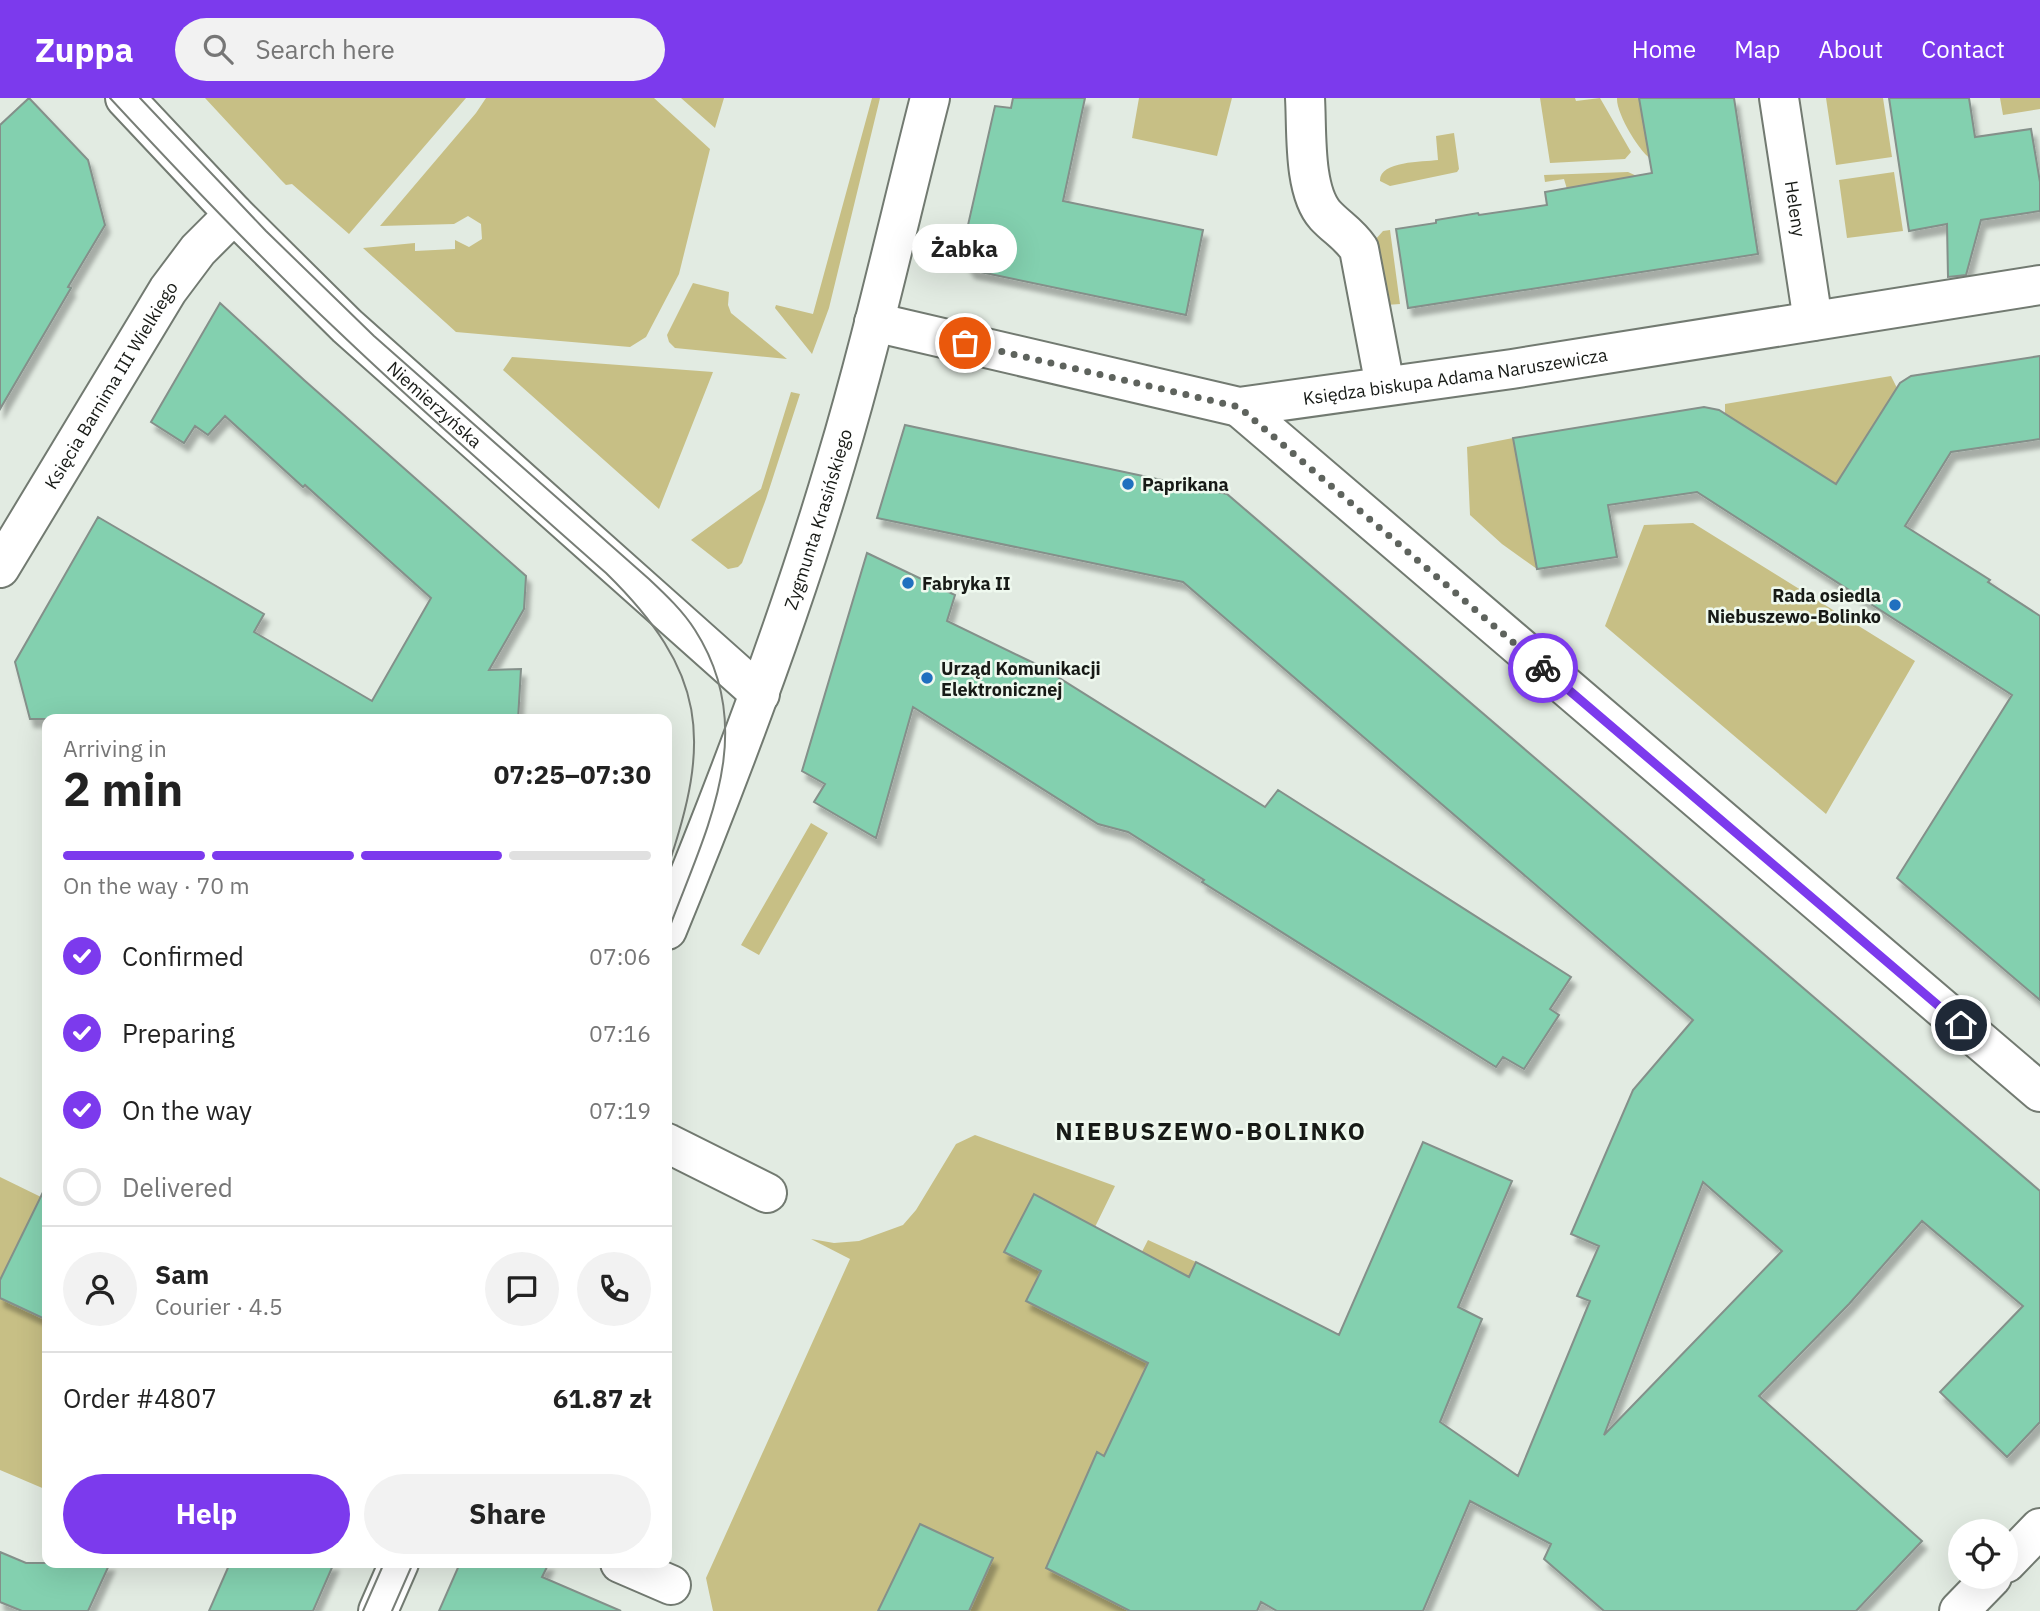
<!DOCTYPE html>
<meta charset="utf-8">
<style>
body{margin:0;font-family:"IBM Plex Sans",sans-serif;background:#f2f2f2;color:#222;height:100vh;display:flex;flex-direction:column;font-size:26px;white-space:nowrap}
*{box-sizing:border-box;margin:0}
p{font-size:23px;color:#767676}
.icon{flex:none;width:38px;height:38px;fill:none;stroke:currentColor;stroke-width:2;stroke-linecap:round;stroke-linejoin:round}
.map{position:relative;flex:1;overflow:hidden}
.details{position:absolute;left:42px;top:616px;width:630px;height:854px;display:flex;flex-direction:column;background:#fff;border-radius:14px;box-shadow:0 7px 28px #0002}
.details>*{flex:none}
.fabs{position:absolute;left:1948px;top:1421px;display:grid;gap:14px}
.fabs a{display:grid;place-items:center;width:70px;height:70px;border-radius:50%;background:#fff;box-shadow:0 7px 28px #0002;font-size:35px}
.pin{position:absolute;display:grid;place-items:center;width:60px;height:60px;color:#fff;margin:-30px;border:4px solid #fff;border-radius:50%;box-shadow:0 2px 7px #0007}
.courier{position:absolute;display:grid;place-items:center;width:70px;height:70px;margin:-35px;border:5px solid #7c3aed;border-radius:50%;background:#fff;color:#222;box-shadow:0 2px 9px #0007}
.bubble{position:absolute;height:49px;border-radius:24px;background:#fff;box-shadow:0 7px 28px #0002;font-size:23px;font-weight:800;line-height:49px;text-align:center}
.overview em{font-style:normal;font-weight:800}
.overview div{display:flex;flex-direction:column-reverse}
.overview{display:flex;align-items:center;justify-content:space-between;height:119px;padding:0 21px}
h1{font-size:46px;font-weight:800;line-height:52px}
.bar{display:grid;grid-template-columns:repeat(4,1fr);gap:10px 7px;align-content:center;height:84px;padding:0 21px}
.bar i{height:9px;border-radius:5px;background:#e0e0e0}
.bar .selected{background:#7c3aed}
.bar p{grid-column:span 4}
.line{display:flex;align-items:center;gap:18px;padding:0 21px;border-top:2px solid #e0e0e0}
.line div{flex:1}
.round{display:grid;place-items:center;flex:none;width:74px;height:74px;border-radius:37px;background:#f2f2f2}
ol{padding:0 21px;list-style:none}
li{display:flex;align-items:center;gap:21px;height:77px}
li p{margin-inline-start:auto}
li .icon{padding:7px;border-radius:50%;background:#7c3aed;color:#fff;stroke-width:4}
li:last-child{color:#767676}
li i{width:38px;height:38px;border:4px solid #e0e0e0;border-radius:50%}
.primary-button{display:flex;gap:14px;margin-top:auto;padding:14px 21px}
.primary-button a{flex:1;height:80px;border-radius:42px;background:#7c3aed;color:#fff;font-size:28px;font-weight:800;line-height:80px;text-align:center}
.primary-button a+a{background:#f2f2f2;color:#222}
header{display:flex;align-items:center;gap:42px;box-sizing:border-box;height:98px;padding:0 35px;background:#7c3aed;color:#fff}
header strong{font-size:33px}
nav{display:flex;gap:38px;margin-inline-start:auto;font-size:24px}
.search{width:490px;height:63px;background:#f2f2f2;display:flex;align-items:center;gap:18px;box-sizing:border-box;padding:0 24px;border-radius:38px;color:#767676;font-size:26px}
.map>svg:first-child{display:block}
.green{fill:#c7bf85}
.building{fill:#83d0af;stroke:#84908a;stroke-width:2;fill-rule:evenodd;filter:url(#shadow)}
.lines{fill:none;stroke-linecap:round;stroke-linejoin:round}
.minor-casing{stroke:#727a71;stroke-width:42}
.minor{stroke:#fff;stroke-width:38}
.tram{stroke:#787e77;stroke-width:2}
.done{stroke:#5e635d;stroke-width:7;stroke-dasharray:0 12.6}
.route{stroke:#7c3aed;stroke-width:9}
.poi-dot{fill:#2070bf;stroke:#eff9ef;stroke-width:2.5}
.labels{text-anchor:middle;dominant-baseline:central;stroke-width:5;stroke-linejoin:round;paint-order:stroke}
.street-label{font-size:18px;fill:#171a16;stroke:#eff9ef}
.poi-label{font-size:18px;font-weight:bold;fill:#171a16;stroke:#eff9ef;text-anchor:start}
.district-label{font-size:24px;font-weight:bold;letter-spacing:2px;fill:#171a16;stroke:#eff9ef}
</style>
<header>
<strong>Zuppa</strong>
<div class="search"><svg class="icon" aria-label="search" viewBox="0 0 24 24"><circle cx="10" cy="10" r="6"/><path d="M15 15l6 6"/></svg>Search here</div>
<nav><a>Home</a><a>Map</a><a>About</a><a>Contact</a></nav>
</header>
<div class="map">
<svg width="2040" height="1513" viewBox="0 0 2040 1513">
<defs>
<filter id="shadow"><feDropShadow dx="4.5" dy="8" stdDeviation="2" flood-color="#0004"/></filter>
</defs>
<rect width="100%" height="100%" fill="#e2ebe2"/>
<path class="green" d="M205 0H466L349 136 292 86 286 87 281 82Z
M486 0H654L710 51 679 176 646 239 630 249 456 234 363 150 415 145V153L455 151V142L469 149 482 141 481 126 468 118 454 126 380 128 476 15Z
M681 0H724L715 30Z
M872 0H880L829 210 812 256 775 210 776 207 813 216Z
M1139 0H1232L1217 58 1132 40Z
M1540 0H1575L1576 3 1600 0 1631 54 1625 61 1550 65Z
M1617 0H1639L1654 63C1640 56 1616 15 1617 0Z
M1826 0H1883L1892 59 1836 67Z
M2000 0H2040V11L2003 17Z
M1454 35 1459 71 1457 74 1390 88 1380 83C1379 63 1422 64 1438 62L1436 38Z
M1628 74 1639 79 1567 91 1564 81 1545 84 1544 77Z
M1894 74 1903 133 1847 140 1839 82Z
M1390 132 1400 206 1386 207 1375 142 1383 133Z
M693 185 729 194 728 207 731 215 787 261 675 250 669 244 667 237Z
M512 259 713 274 659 411 503 272Z
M1891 278 1897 290 1836 386 1725 316V306Z
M791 294 800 296 766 401 742 465 738 469 728 471 691 442 761 391Z
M1513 340 1537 471 1502 446 1470 417 1467 349Z
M1693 425 1915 563 1826 716 1605 528 1644 427Z
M811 725 828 735 759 857 741 847Z
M975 1037 1115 1088 1095 1129 1034 1097 1004 1153 1041 1173 1027 1204 1091 1236 1105 1207 1113 1210 1148 1142 1196 1164 1119 1326 1239 1382 1314 1224 1355 1254 1222 1416 1097 1355 1046 1470 1130 1513H969L993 1460 920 1426 878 1513H713L706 1480 850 1161 811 1141 834 1145 859 1143 903 1127 916 1112 956 1046Z
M0 1079 41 1099 0 1182Z
M0 1200 47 1222V1392L0 1372Z"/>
<path class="building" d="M29 0 88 62 105 127 68 189 71 190 0 311V27Z
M1013 0H1085L1063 103 1203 132 1186 217 971 172 961 158 995 8 1011 10Z
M1639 0H1734L1758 156 1408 210 1396 131 1436 125V122L1478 115 1479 117 1547 107 1545 94 1652 75Z
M1889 0H1969L1975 39 2031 31 2040 84V113L1981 122 1966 177 1948 179 1947 126 1909 133Z
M220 205 304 282 526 478 524 511 489 572 521 571 518 621H30L15 564 98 419 264 516 254 534 372 603 431 500 305 387 303 389 225 318 208 337 195 328 184 345 151 324Z
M2040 258V341L1951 354 1905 428 1990 482 1988 484 2040 518V902L1897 780 2012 597 1697 394 1608 407 1617 459 1537 471 1513 340 1704 309 1719 312 1836 386 1900 285 1911 278Z
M905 327 1227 396 2040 1093V1324L2007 1359 1940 1294 2023 1208 1922 1123 1849 1206 1759 1298 1922 1443 1856 1513H1604L1544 1461 1551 1446 1470 1403 1423 1513H1277L1261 1504 1257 1513H1130L1046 1470 1097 1354 1104 1358 1148 1265 1026 1203 1041 1173 1004 1154 1034 1096 1189 1179 1196 1164 1339 1237 1423 1044 1512 1083 1458 1209 1482 1221 1440 1324 1518 1378 1590 1203 1577 1198 1599 1148 1571 1136 1633 992 1693 922 1183 484 877 420ZM1703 1084 1782 1153 1604 1337Z
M867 455 955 497 947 523 1040 568 1265 709 1278 692 1571 879 1550 911 1559 917 1524 971 1503 959 1496 969 1202 784 1204 782 1128 734 1098 726 913 609 876 740 814 704 825 686 802 673Z
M47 1086V1222L0 1200V1182Z
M920 1426 993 1460 969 1513H878Z
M0 1454 26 1465H110L88 1513H22L0 1504Z
M230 1465H334L313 1513H209Z
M460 1465H549L542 1479 621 1513H439Z"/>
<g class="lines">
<g class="minor-casing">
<g id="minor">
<path id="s1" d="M125 0 234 116 347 228 760 596"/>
<path d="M1305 0C1307 32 1303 92 1325 117 1337 130 1348 135 1359 151L1385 288"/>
<path id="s2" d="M1779 0 1813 223"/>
<path id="s3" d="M874 224 1239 309 1512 271 2040 187"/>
<path d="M1239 309 2040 994"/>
<path id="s4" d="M0 470 168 192 198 152 234 116"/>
<path id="s5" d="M667 832C730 679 789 523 836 364 872 244 899 121 930 0"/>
<path d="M667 1045 767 1095"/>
<path d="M620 1465 671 1487"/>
<path d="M2006 1465 2040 1430"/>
<path d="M378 1513 399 1465"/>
<path d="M1959 1513 1992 1479"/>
</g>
</g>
<use href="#minor" class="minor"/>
<path class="tram" d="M110 0C185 81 261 161 341 236 427 318 517 396 606 475 707 574 712 641 667 771
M140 0 266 133 374 238 649 481C666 497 683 513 695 532 761 635 704 735 667 836
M363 1513 384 1465
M392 1513 413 1465"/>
</g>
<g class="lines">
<path class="done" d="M965 245 1239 309 1543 570"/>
<path class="route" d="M1543 570 1961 927"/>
</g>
<g class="poi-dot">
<circle cx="1128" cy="386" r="7"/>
<circle cx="908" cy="485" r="7"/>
<circle cx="1895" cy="507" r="7"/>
<circle cx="927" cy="580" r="7"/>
</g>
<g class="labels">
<g class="street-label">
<text stroke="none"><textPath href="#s2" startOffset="112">Heleny</textPath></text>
<text stroke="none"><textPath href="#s3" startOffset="593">Księdza biskupa Adama Naruszewicza</textPath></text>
<text stroke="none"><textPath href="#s4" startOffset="214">Księcia Barnima III Wielkiego</textPath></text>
<text stroke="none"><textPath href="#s1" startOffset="436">Niemierzyńska</textPath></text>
<text stroke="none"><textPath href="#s5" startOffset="438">Zygmunta Krasińskiego</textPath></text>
</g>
<g class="poi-label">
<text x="1142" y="386">Paprikana</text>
<text x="922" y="485">Fabryka II</text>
<text x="1881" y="497" text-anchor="end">Rada osiedla<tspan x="1881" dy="21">Niebuszewo-Bolinko</tspan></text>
<text x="941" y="570">Urząd Komunikacji<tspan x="941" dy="21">Elektronicznej</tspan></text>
</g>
<g class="district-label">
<text x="1211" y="1033">NIEBUSZEWO-BOLINKO</text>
</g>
</g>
</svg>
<div class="fabs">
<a><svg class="icon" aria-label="locate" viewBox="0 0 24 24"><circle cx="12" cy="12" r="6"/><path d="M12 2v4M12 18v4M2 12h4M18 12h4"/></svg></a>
</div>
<div class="pin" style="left:965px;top:245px;background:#ea580c"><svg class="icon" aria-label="bag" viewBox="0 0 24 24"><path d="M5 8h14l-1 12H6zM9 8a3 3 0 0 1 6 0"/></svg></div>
<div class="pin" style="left:1961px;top:927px;background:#1f2937"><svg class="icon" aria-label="home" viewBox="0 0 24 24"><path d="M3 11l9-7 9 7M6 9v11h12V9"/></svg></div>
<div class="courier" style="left:1543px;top:570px"><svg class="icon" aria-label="bike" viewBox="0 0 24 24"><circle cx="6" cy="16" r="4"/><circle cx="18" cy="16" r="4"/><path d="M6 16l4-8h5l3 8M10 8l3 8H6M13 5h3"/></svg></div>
<div class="bubble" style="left:912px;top:126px;width:105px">Żabka</div>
<section class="details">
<div class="overview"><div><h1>2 min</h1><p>Arriving in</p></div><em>07:25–07:30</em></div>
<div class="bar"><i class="selected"></i><i class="selected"></i><i class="selected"></i><i></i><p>On the way · 70 m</p></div>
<ol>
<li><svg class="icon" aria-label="check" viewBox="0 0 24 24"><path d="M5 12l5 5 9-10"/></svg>Confirmed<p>07:06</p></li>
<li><svg class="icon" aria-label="check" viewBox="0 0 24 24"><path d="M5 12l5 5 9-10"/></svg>Preparing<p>07:16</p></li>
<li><svg class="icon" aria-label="check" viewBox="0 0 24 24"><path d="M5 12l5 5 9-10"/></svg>On the way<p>07:19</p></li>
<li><i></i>Delivered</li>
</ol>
<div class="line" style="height:126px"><a class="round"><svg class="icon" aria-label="person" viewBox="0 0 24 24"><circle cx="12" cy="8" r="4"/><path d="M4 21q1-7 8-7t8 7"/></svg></a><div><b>Sam</b><p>Courier · 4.5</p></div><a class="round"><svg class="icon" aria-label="chat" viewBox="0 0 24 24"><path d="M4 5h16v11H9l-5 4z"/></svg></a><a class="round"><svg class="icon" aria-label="phone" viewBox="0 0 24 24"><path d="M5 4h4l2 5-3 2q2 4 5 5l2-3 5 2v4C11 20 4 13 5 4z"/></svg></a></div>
<div class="line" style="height:91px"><div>Order #4807</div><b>61.87 zł</b></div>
<div class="primary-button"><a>Help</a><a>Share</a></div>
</section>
</div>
